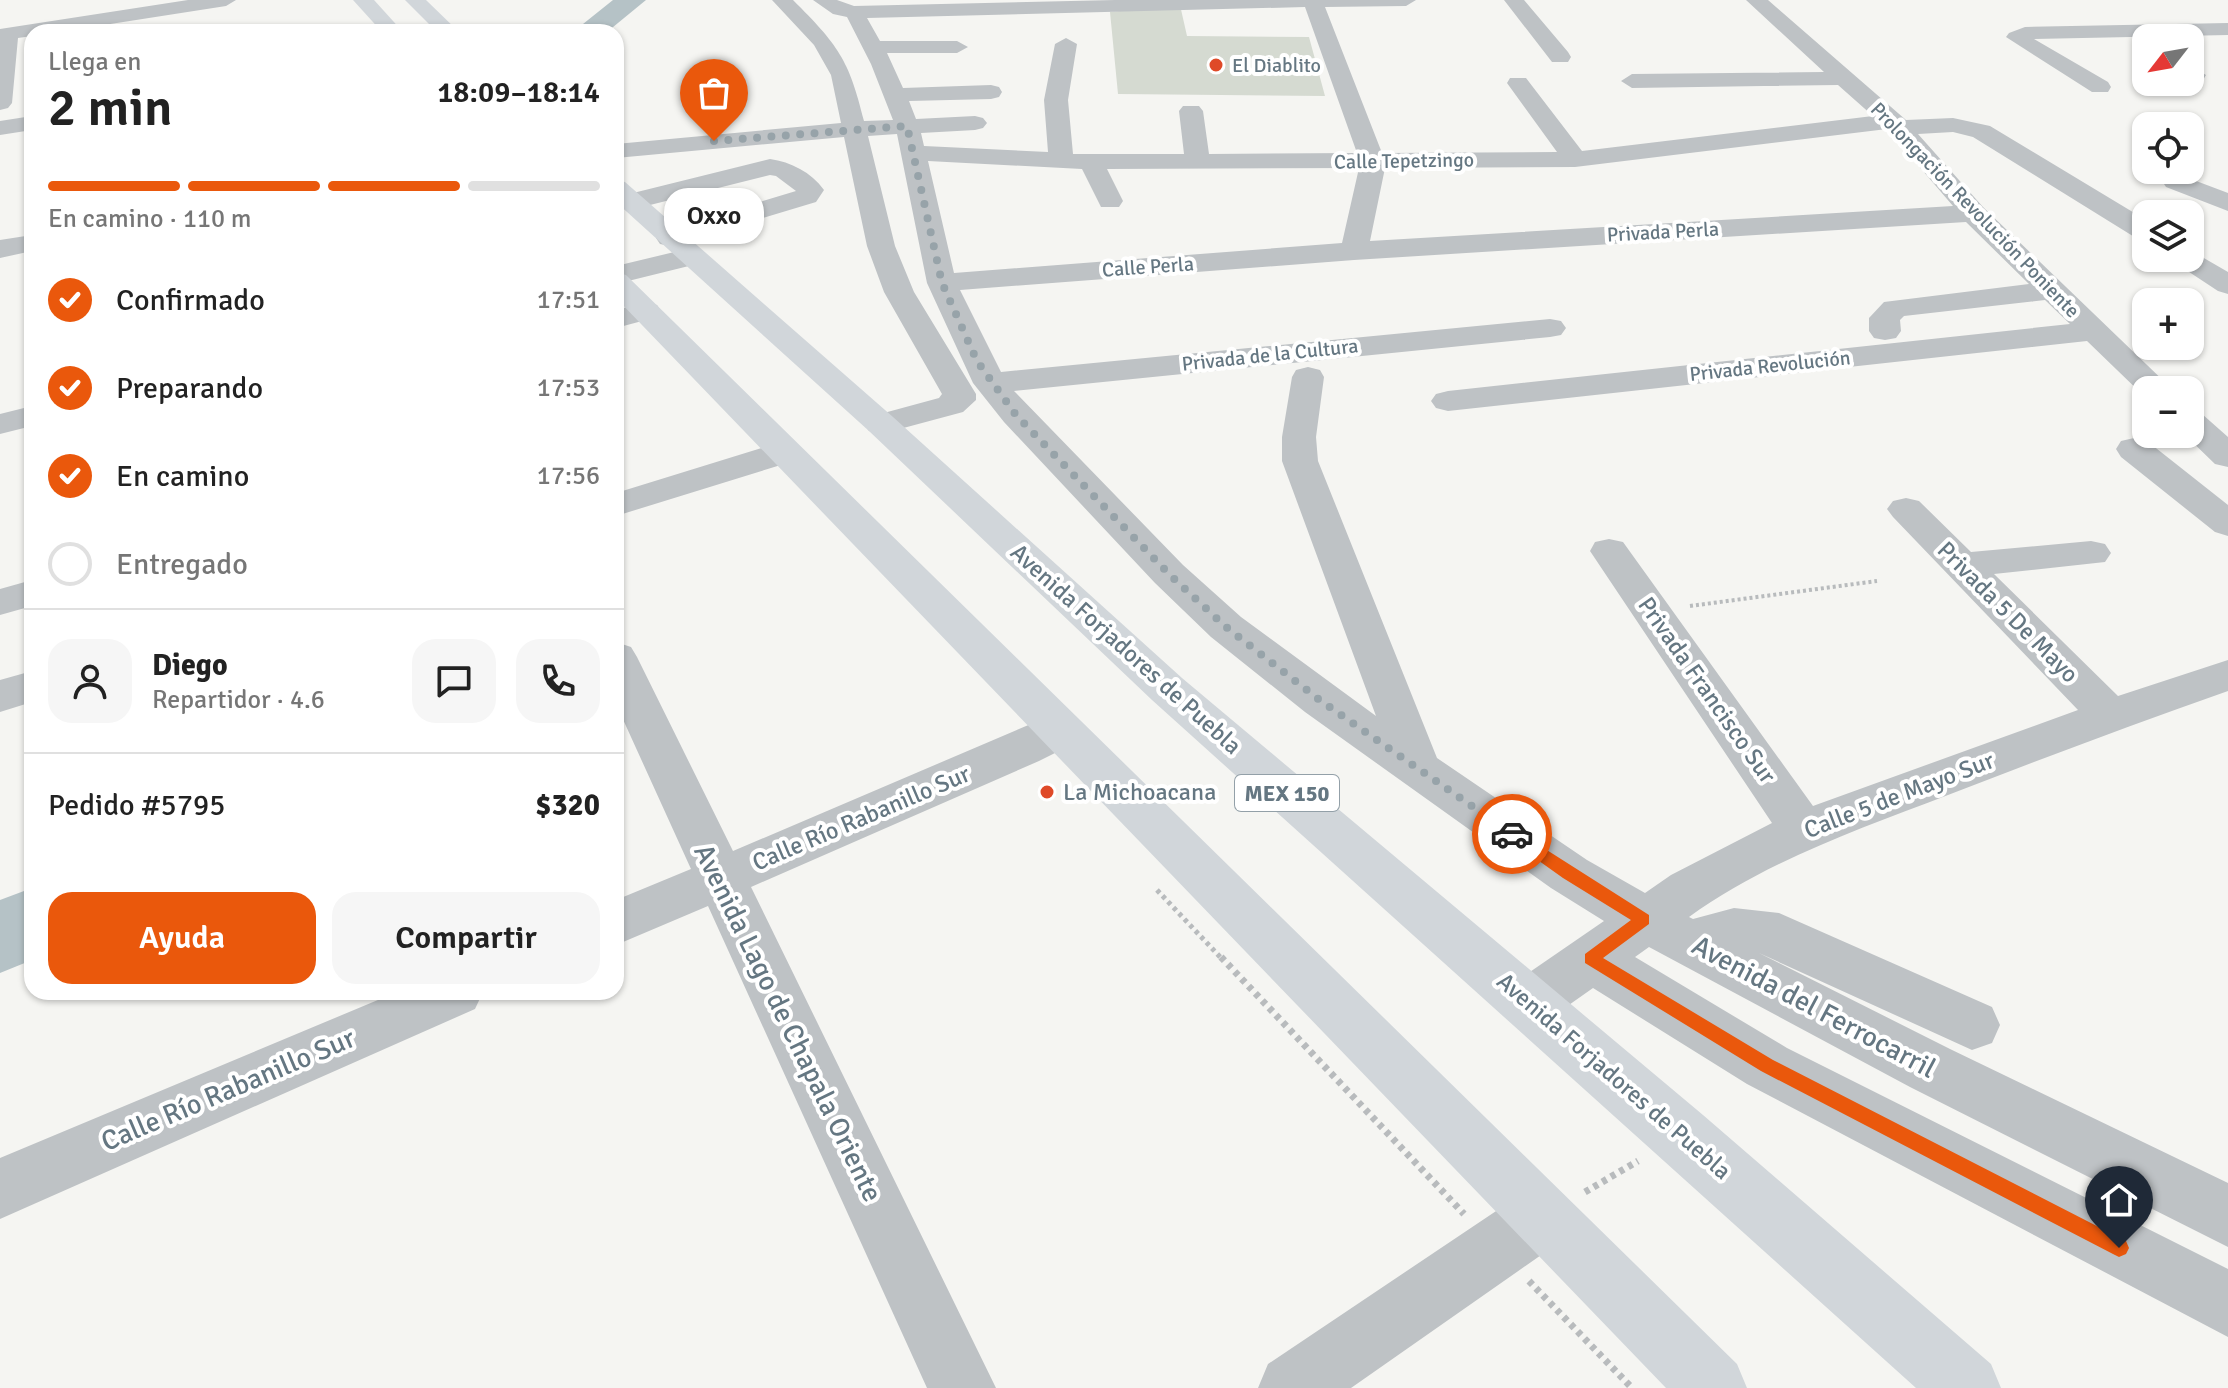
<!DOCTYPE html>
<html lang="es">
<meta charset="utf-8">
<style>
body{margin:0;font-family:Signika,sans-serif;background:#f6f6f6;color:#222;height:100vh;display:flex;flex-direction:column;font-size:30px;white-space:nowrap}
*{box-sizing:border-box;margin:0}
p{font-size:26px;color:#767676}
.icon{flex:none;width:44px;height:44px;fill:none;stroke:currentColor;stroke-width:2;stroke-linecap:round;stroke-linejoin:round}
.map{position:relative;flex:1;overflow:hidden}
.drawer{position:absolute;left:24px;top:24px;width:600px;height:976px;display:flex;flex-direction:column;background:#fff;border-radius:24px;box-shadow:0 2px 6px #0004}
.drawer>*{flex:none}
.needle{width:52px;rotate:239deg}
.controls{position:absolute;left:2132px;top:24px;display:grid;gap:16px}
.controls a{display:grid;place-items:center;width:72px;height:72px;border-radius:16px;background:#fff;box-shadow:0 2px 6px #0004;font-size:40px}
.pin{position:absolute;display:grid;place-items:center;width:68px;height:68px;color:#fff;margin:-82px -34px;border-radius:50% 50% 50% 0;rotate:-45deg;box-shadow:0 0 8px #0007}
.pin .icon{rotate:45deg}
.courier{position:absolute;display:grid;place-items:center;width:80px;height:80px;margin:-40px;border:6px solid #ea580c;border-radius:50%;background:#fff;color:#222;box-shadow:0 2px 10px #0007}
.bubble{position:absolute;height:56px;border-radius:24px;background:#fff;box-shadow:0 2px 6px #0004;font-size:26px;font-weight:600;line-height:56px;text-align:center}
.headline em{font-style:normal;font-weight:600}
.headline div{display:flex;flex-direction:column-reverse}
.headline{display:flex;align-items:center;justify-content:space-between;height:136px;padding:0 24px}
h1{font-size:52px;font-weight:600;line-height:60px}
.bar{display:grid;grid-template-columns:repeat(4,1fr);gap:12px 8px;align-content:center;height:96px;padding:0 24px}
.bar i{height:10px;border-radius:6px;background:#e0e0e0}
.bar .active{background:#ea580c}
.bar p{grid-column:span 4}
.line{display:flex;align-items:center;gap:20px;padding:0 24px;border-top:2px solid #e0e0e0}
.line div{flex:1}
.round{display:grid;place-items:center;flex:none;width:84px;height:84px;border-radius:24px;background:#f6f6f6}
ol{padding:0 24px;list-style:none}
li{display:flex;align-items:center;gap:24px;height:88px}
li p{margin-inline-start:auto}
li .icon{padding:8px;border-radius:50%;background:#ea580c;color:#fff;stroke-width:4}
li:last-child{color:#767676}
li i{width:44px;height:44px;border:4px solid #e0e0e0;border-radius:50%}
.cta{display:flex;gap:16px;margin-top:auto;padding:16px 24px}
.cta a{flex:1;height:92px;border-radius:24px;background:#ea580c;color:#fff;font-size:32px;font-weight:600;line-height:92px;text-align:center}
.cta a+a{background:#f6f6f6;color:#222}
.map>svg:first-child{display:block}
.green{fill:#d5dad1}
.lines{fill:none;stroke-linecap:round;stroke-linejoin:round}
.river{fill:#b5c2c6;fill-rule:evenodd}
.path-far2{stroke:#b8bbbd;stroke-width:4;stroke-dasharray:3 3;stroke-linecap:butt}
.path-far1{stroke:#b8bbbd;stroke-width:5;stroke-dasharray:4 4;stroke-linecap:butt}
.path{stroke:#b8bbbd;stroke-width:7;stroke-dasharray:5 5;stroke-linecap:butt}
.minor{fill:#bec2c5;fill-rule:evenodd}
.major{fill:#d1d6da;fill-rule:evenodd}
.route{fill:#ea580c}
.done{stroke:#97a3a9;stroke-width:8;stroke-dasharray:0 14.4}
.poi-dot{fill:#df4a28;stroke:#fff;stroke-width:3}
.labels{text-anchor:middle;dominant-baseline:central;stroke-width:8;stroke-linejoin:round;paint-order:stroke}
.far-poi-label{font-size:20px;fill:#657782;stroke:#fff;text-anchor:start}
.far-street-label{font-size:20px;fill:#657782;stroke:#fff}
.shield{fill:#fff;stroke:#93a0a8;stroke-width:2}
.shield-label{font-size:22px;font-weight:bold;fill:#657782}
.street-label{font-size:24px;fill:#657782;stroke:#fff}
.poi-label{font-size:24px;fill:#657782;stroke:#fff;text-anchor:start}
.near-street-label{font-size:28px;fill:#657782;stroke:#fff}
</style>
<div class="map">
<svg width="2228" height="1388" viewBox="0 0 2228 1388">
<rect width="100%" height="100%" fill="#f5f5f2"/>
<path class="green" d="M1180 5 1187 36 1309 37 1325 96 1118 94 1110 12Z"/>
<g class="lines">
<path class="river" d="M613 0H646L607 32H573Z
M32 888V960L0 973V900Z"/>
<path class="path-far2" d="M1690 606 1877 581"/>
<path class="path-far1" d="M1157 890 1222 959"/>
<path class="path" d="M1221 957 1464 1214
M1585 1192 1638 1161
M1529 1281 1632 1388"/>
<path class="minor" d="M188 0H236L226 6 59 32H32V36L18 38 12 103 8 108 0 110V29Z
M772 0H793C838 45 849 59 864 121L893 120 871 64 847 17 833 14 813 0H837L854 6 1115 0H1416L1406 6 1325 7 1382 153 1557 152 1507 83 1510 78H1526L1582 151 1873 116 1838 85 1632 88 1621 81 1632 74 1824 72 1746 0H1768L1906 120 1953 118 1990 126 2146 220V240L2136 238 1973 137 1953 132 1918 134 1983 207 2173 390H2146V398L2087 341 1448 411 1436 408 1431 401 1436 394 1448 391 2070 324 2045 300 1904 316 1900 320 1901 331 1896 338 1885 340 1874 338 1869 331V318L1884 302 2029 284 1966 222 1354 260 960 290 1001 372 1550 319 1561 321 1566 328 1561 335 1550 337 1014 391 1183 565 1241 617 1376 716 1282 461V437L1292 377 1296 370 1308 367 1320 370 1324 377 1316 437 1318 461 1437 758 1587 860 1645 893 1671 875 1772 823 1590 551 1595 542 1609 539 1623 542 1813 806 2078 710 1893 517 1887 509 1893 501 1906 498 1919 501 1971 552 2091 541 2105 544 2111 553 2105 562 1994 574 2118 696 2228 660V691C2134 724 2041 759 1948 795 1859 829 1767 861 1689 917L1693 919 1734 908 1779 913 1992 1007 2000 1025 1992 1043 1972 1050 1759 953 1950 1049 2228 1183V1247L1910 1087 1649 947 1635 957 1787 1048 2228 1269V1337L1747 1084 1593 988 1549 1019 1530 1026 1511 1019 1503 1002 1511 985 1604 921 1551 888 1305 712 1211 637 1155 583 1004 422 973 383 927 283 897 134 868 136 895 246 914 292 976 394V400L963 412 881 434 869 431 864 424 869 417 939 398 942 394 884 292 867 246 844 137 616 158V144L841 123 831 75 814 45ZM1305 7 1357 153 1209 154 1203 111 1199 106H1183L1179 111 1184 154H1073L1068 100 1077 44 1066 38 1055 44 1044 100 1048 152 924 146 921 133 975 130 983 128 987 123 983 118 975 116 916 119 909 101 991 99 999 97 1002 92 999 87 991 85 903 88 887 53H957L968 47 957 41H880L867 18ZM1887 129 1953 206 1370 241 1385 168 1575 167ZM928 161 1082 169 1101 207H1119L1123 201 1107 169 1359 168 1342 243 954 273Z
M1504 0H1524L1568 52 1571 57 1568 62H1552Z
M2228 23V35L2034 39 2108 82 2111 87 2108 92H2092L2006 37 2009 33 2025 27Z
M2190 65 2206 75 2203 80H2190Z
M32 116V130L0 135V121Z
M770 159C791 162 811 172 824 190L816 202 670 246 660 244 656 238 660 232 796 191 776 176 770 175 630 210 621 208 617 202 621 196Z
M2175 173 2228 193V211L2166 187 2162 181 2166 175Z
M32 235V251L0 258V240Z
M691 248 701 251 705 257 701 263 616 284V266Z
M2190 250 2228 272V294L2218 291 2177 264 2173 258H2190Z
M646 302 657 305 661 311 657 317 616 328V310Z
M32 406V426L0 434V414Z
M2190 411 2202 414 2228 437V467L2215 464 2184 434H2190Z
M2134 438 2147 441 2228 505V536L2215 532 2121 457 2116 449 2121 441Z
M784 441 797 444 802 452 797 460 616 516V493Z
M32 580V606L0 615V589Z
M616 642 631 647 637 657 733 851 1045 718 1061 714 1077 718 1084 730 1077 742 1039 761 751 887 996 1388H927L708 906 616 945V900L691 869 616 704Z
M32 671V702L0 712V680Z
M397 992H483L475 1009 0 1219V1158Z
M1542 1186 1564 1195 1573 1217 1564 1239 1351 1388H1258L1268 1364 1520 1195Z"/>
<path class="major" d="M353 0H374L403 32H382Z
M405 0H426L459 32H437Z
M616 180 625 182 893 417 1182 678 1703 1115 1991 1364 2001 1388H1916L1152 700 869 431 616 202Z
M616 272 626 275 1737 1364 1747 1388H1666L616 298Z"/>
</g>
<path class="route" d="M1512 828 1649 915V924L1603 958 1773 1060 2126 1241 2129 1248 2126 1254 2119 1257 2113 1254 1761 1071 1585 963V954L1631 920 1563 878 1507 838 1505 834Z"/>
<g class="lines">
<path class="done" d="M714 141 907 126 942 283 977 361 1016 415 1169 574 1226 627 1321 701 1512 834"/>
</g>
<g class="poi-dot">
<circle cx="1216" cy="65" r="8"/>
<circle cx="1047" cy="792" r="8"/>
</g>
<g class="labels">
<g class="far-poi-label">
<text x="1232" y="65">El Diablito</text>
</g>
<g class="far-street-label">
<text transform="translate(1404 161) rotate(-1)">Calle Tepetzingo</text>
<text transform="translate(1975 210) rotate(46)">Prolongación Revolución Poniente</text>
<text transform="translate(1663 232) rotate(-3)">Privada Perla</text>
<text transform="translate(1148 267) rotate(-4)">Calle Perla</text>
<text transform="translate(1270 355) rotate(-6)">Privada de la Cultura</text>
<text transform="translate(1770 366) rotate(-6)">Privada Revolución</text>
</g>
<rect class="shield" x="1235" y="775" width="104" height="36" rx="6"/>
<g class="shield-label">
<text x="1287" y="793">MEX 150</text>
</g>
<g class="street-label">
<text transform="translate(2008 612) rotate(45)">Privada 5 De Mayo</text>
<text transform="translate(1126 649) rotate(42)">Avenida Forjadores de Puebla</text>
<text transform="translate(1707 690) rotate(55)">Privada Francisco Sur</text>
<text transform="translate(1899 795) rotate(-21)">Calle 5 de Mayo Sur</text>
<text transform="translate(861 818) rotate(-23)">Calle Río Rabanillo Sur</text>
<text transform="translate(1614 1076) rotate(41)">Avenida Forjadores de Puebla</text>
</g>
<g class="poi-label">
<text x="1063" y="792">La Michoacana</text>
</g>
<g class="near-street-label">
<text transform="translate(1814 1007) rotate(28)">Avenida del Ferrocarril</text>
<text transform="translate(788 1023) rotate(64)">Avenida Lago de Chapala Oriente</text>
<text transform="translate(228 1090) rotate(-23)">Calle Río Rabanillo Sur</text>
</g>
</g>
</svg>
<div class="controls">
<a><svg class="needle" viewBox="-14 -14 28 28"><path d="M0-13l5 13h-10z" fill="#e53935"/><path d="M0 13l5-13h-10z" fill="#767676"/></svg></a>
<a><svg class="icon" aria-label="locate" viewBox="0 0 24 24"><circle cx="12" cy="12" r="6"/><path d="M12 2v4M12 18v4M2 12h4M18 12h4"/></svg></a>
<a><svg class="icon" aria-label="layers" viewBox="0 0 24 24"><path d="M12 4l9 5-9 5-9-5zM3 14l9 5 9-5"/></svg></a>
<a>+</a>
<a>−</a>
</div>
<div class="pin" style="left:714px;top:141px;background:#ea580c"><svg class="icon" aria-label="bag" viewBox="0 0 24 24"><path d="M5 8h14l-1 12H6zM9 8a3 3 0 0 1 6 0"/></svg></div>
<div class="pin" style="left:2119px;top:1248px;background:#1f2937"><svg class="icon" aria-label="home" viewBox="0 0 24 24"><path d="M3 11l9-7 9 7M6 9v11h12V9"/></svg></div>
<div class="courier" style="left:1512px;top:834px"><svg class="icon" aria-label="car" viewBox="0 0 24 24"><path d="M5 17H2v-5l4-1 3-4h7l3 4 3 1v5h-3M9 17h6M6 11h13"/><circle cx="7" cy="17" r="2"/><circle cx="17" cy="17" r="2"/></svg></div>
<div class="bubble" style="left:664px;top:188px;width:100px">Oxxo</div>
<section class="drawer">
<div class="headline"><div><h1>2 min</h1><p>Llega en</p></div><em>18:09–18:14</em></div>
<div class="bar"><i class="active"></i><i class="active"></i><i class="active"></i><i></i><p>En camino · 110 m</p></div>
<ol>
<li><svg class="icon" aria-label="check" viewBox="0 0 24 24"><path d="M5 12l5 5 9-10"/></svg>Confirmado<p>17:51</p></li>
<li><svg class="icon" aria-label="check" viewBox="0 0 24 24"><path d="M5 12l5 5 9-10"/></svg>Preparando<p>17:53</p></li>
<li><svg class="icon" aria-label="check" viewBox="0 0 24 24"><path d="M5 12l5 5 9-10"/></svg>En camino<p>17:56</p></li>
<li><i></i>Entregado</li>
</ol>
<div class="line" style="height:144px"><a class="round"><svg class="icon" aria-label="person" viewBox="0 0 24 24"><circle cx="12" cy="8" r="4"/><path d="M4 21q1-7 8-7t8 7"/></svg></a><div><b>Diego</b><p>Repartidor · 4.6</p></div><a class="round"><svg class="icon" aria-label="chat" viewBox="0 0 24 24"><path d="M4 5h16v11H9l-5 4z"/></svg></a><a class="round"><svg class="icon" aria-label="phone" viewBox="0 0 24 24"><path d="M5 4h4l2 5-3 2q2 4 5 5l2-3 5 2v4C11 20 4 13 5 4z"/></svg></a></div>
<div class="line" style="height:104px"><div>Pedido #5795</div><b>$320</b></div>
<div class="cta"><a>Ayuda</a><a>Compartir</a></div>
</section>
</div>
